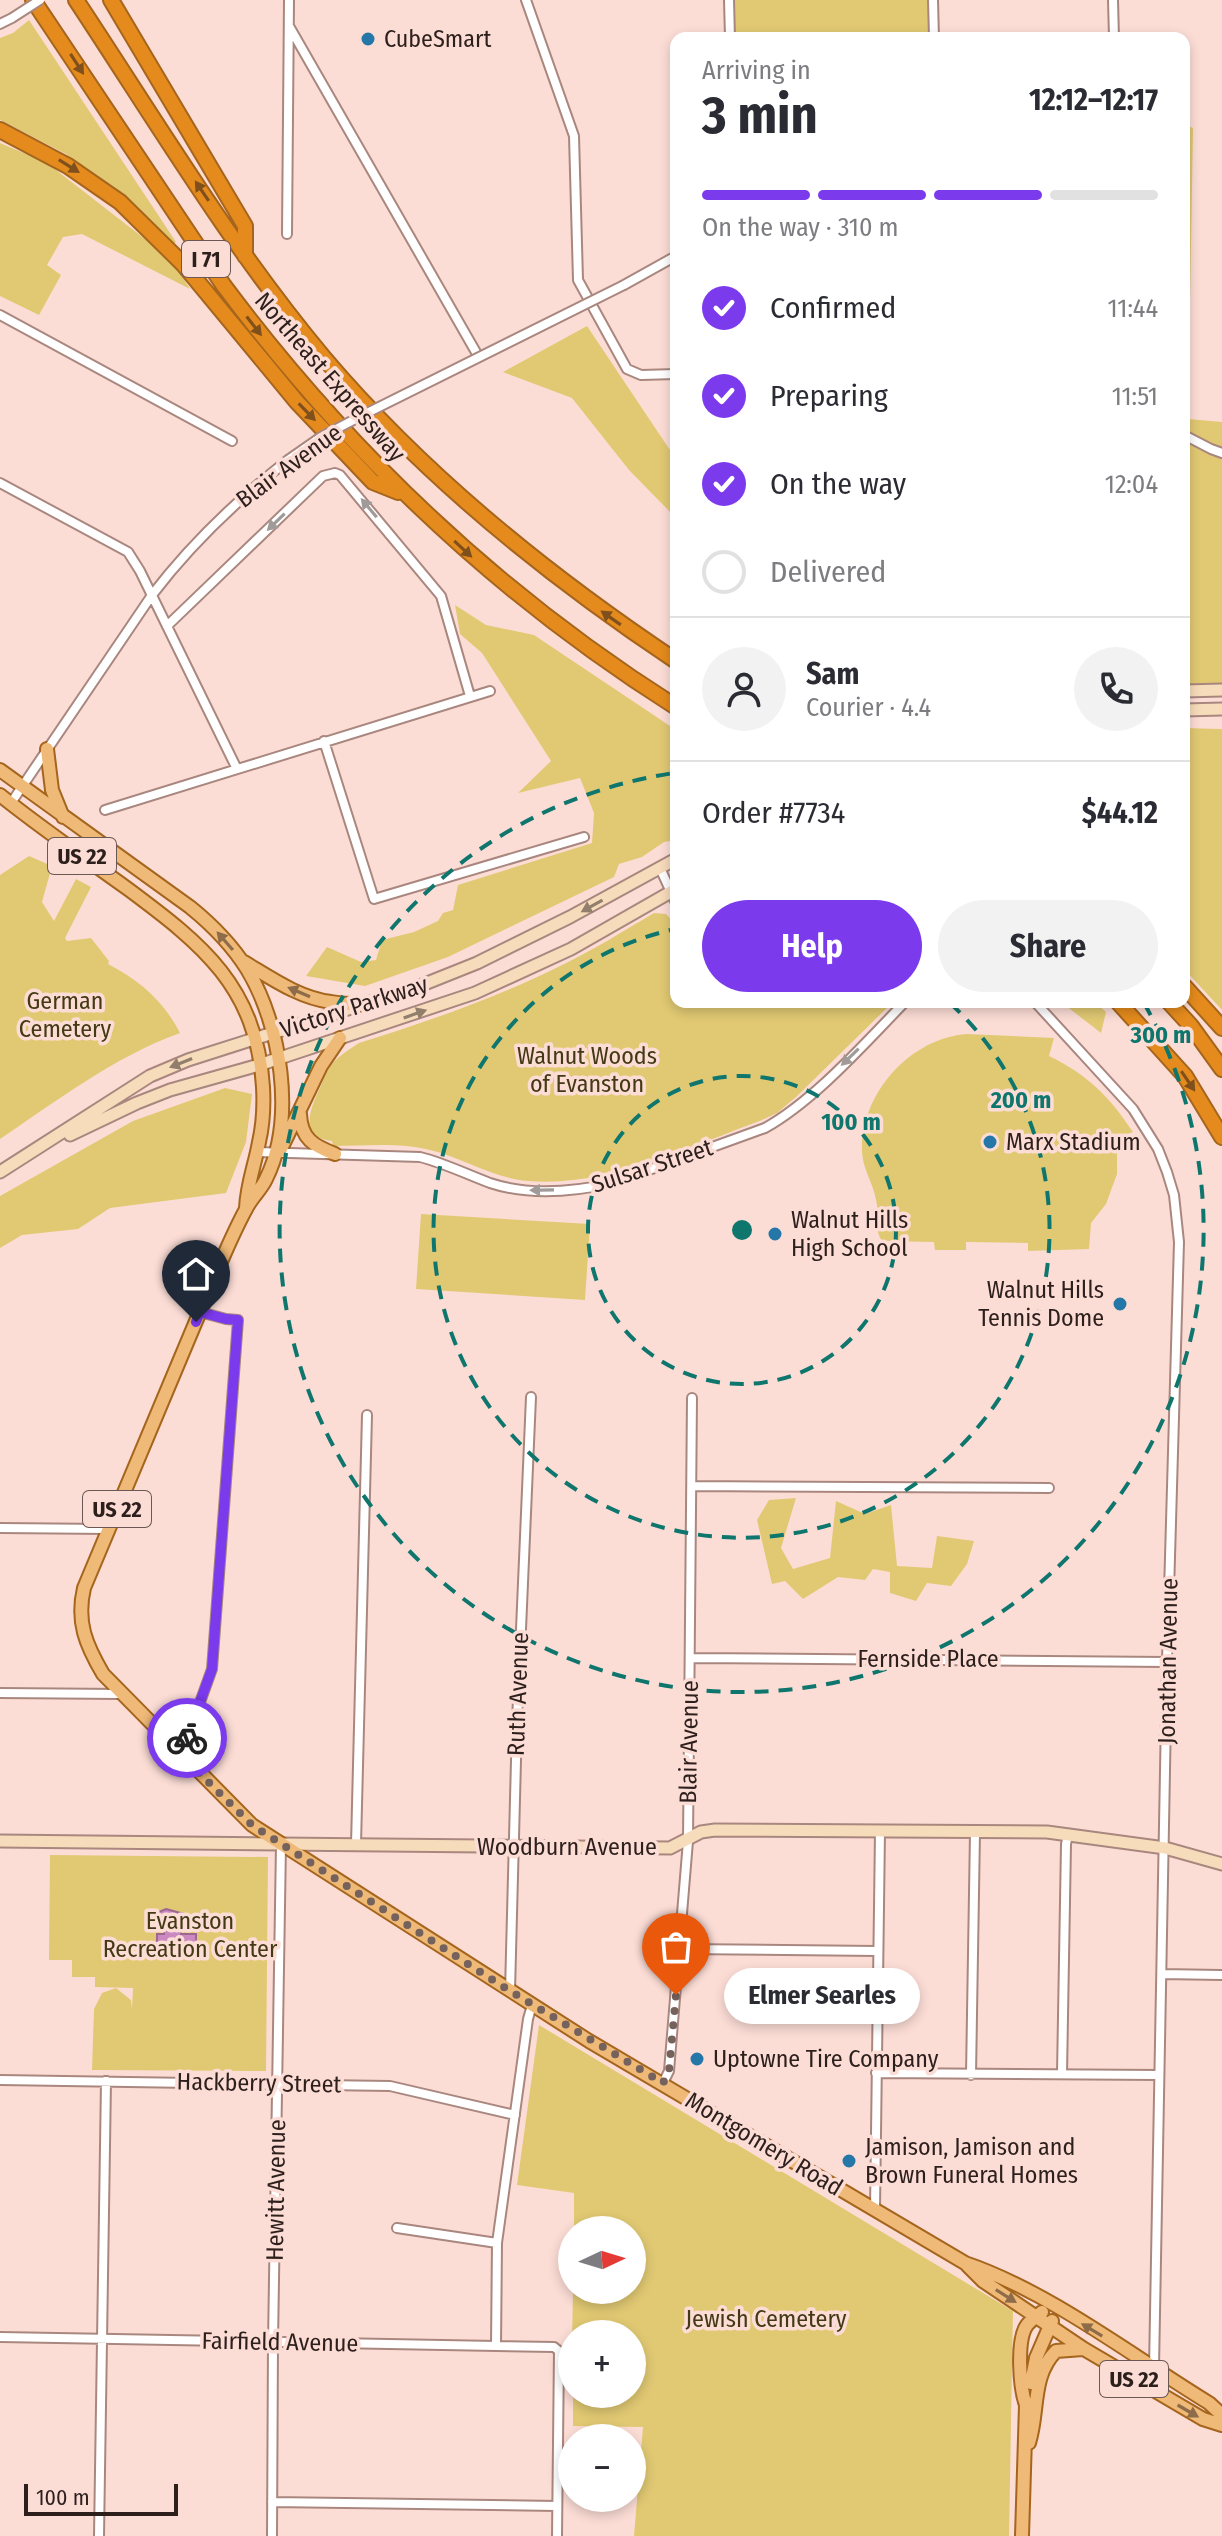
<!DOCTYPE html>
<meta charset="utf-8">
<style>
body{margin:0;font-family:"Fira Sans Condensed",sans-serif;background:#f2f2f3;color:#2b2b33;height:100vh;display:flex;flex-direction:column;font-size:30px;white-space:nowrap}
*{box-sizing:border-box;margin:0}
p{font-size:26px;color:#7c7c81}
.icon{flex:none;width:44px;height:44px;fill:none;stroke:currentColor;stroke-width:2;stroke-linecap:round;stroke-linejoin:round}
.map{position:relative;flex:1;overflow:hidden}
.drawer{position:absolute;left:670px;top:32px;width:520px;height:976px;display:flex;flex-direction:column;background:#fff;border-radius:16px;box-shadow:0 4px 12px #0003}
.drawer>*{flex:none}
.needle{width:52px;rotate:86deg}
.buttons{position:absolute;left:558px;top:2216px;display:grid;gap:16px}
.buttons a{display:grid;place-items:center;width:88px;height:88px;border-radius:50%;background:#fff;box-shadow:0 4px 12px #0003;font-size:40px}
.scale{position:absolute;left:24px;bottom:20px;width:154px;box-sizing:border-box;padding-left:8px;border:4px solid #2d1f1c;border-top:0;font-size:22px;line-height:28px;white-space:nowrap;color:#2d1f1c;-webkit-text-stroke:6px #fcddd6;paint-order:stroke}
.pin{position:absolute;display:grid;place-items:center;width:68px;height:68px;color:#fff;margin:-82px -34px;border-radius:50% 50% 50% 0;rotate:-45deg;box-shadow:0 0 8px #0007}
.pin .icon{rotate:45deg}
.courier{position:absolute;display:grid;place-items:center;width:80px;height:80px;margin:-40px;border:6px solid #7c3aed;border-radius:50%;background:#fff;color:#222;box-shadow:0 2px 10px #0007}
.bubble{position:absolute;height:56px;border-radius:28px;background:#fff;box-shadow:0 4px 12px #0003;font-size:26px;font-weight:700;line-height:56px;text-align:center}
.headline em{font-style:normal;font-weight:700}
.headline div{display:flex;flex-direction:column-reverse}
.headline{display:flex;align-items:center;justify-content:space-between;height:136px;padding:0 32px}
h1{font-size:52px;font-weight:700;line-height:60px}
.bar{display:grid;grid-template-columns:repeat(4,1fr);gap:12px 8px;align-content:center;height:96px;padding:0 32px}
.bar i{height:10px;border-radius:6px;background:#e1e1e2}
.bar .on{background:#7c3aed}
.bar p{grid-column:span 4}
.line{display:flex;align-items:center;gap:20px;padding:0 32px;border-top:2px solid #e1e1e2}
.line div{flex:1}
.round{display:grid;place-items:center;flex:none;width:84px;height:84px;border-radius:42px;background:#f2f2f3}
ol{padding:0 32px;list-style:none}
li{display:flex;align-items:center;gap:24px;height:88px}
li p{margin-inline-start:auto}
li .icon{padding:8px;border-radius:50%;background:#7c3aed;color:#fff;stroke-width:4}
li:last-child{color:#7c7c81}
li i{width:44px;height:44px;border:4px solid #e1e1e2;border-radius:50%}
.cta{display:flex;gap:16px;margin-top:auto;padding:16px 32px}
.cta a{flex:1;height:92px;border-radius:48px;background:#7c3aed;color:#fff;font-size:32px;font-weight:700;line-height:92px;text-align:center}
.cta a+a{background:#f2f2f3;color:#2b2b33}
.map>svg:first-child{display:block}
.green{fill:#e1c973}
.water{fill:#cb88c1;stroke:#9c6890;stroke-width:2}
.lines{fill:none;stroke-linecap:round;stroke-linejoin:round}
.street-casing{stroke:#a9877f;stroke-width:12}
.secondary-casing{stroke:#a9877f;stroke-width:15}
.primary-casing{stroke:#a5651d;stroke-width:16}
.highway-casing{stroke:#a5651d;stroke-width:18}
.street{stroke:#fff;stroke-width:8}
.secondary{stroke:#f7dcbb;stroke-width:11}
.primary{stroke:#efb977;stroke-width:12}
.highway{stroke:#e58b1d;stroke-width:14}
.street-bridge-casing{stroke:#a9877f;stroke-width:12;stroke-linecap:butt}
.street-bridge{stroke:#fff;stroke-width:8}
.oneway{fill:#80501c}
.oneway2{fill:#a09a99}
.oneway3{fill:#927e6c}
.oneway4{fill:#8e6c4a}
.done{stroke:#75625d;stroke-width:8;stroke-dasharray:0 14.4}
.route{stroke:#7c3aed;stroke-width:10}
.ring{fill:none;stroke:#0f766e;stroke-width:4;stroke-dasharray:14 10}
.poi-dot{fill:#2477a7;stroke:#fcddd6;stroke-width:3}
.labels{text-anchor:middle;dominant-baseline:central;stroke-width:7;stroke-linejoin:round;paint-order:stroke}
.shield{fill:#fcddd6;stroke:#6b5854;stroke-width:2}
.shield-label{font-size:22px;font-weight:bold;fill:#2d1f1c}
.poi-label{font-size:24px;fill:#2d1f1c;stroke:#fcddd6;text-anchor:start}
.street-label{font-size:24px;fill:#2d1f1c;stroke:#fcddd6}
.park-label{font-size:24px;fill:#433914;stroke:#fcddd6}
.centre{fill:#0f766e;stroke:#fcddd6;stroke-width:4}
.ring-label{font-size:24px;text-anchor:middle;font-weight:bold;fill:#0f766e;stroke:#fcddd6;stroke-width:7;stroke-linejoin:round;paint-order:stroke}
</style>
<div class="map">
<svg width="1222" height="2536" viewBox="0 0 1222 2536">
<rect width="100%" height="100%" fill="#fcddd6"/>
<path class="green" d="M729 0H933L934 38H730Z
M29 20 176 242 173 245 66 154 0 120V38L13 33Z
M1184 124 1193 128 1188 419 1222 422V690L1184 691Z
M0 143 47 163 172 260 190 289 82 234 63 237 47 265 61 275 39 315 0 296Z
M587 326 676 459V518L629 470 572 398 503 372Z
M455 605 486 625 534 635 676 730V840L664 842 642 857 619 864 614 877 448 957 365 986 306 976 327 947 361 962 376 960 382 940 414 932 438 921 443 913 453 910 458 885 592 843 594 813 580 778 518 793 551 761 482 653 460 634Z
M1184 728 1222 729V1010L1184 969Z
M29 856 52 866 42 902 54 921 76 879 91 887 65 938 67 941 91 938 109 961 108 964C139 980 164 1001 180 1033 114 1057 58 1100 0 1139V875Z
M654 913 666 914 676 925V1002H893L796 1097 777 1113 762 1120C691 1146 605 1188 528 1181 493 1178 463 1158 430 1150 399 1142 364 1146 333 1146L332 1141C300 1137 309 1112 318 1092 323 1082 326 1071 333 1063 340 1055 350 1049 359 1043 426 1022 493 999 556 968 590 952 622 932 654 913Z
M1061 1002H1095L1106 1012 1101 1033Z
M967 1034 1054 1038 1049 1056C1088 1075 1109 1096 1133 1132L1117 1139V1174L1106 1204 1091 1223 1089 1249 1028 1251V1243L966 1242V1250H935L934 1242 882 1241C873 1228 880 1215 876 1200 873 1183 863 1170 862 1152 860 1094 910 1038 967 1034Z
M225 1088 252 1094 246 1142 226 1193 110 1208 78 1229 22 1235 0 1248V1196L133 1121Z
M421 1214 590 1224 585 1300 416 1289Z
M796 1498 781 1548 793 1569 830 1558 836 1501 865 1514 891 1505 897 1566 932 1568 937 1536 974 1541 967 1564 951 1586 927 1583 916 1601 890 1593V1572L873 1569 865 1580 838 1577 803 1599 785 1581 772 1584 757 1520 769 1500Z
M50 1855 268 1857 266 2071 92 2070 94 2009 102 1993 116 1988 131 2000 132 2009 133 1988 95 1987V1977H72V1960H49Z
M539 2025 1013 2311 1009 2536H634L643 2427 573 2426V2394H632V2334H572V2341L573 2290H632V2230H574V2193L517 2185Z"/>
<path class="water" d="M166 1909 184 1914 181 1922V1934H196V1951L157 1952V1934H164V1930L152 1921 156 1913Z"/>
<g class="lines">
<g class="street-casing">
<path id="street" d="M526 0 574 136 578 280 627 369 641 375 676 374
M729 0 730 38
M933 0 934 38
M1113 0 1114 38
M0 24 12 18
M289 26 477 354
M287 234 289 0
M624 285 676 256
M0 315 232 441
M1184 435 1211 449 1222 453
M0 483 128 552 140 571 236 767
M167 626 323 476 335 473 340 475 441 596 470 696
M324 741 374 899 584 837
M11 803 152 595C191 544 237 500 288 460
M105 810 490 691
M660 868 676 903
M1035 1002 1133 1109 1158 1149 1167 1172 1174 1195 1179 1242 1167 1662 1154 2368
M257 1152 420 1157C444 1163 466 1174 490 1183 529 1196 573 1192 613 1183L765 1128C815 1100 865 1043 905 1002
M692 1486 1049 1488
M0 1528 109 1529
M690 1658 1167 1662
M0 1693 121 1694
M181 1755 212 1669 238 1320 226 1319 200 1312
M356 1844 367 1415
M680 1949 877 1951
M1162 1974 1221 1975
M510 1991 517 1722 531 1397
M876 2073 1158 2075
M1062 2074 1066 1844 1068 1835
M971 2075 975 1832
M0 2080 390 2086 515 2115
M663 2083 669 2071 688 1841 692 1398
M875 2209 880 1831
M397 2228 497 2243
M0 2337 554 2347 559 2351 557 2536
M496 2345 497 2243 528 2019 532 2005
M272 2502 557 2506
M99 2536 106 2081
M272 2536 273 2342 281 1844"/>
</g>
<g class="secondary-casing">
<path id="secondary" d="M1184 691 1222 690
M1184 710 1222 709
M70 1135 137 1103 170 1090 259 1065 475 993 571 949 676 889
M0 1172 150 1076 188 1060 417 987 477 963 570 917 676 859
M0 1841 670 1848 701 1832 715 1830 1047 1832 1165 1848 1222 1864"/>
</g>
<g class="primary-casing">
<path id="primary" d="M47 749 52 790 63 817
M0 770 190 907C211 924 232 945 247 969 281 1025 296 1119 266 1179 261 1190 251 1198 246 1209 228 1242 214 1279 199 1314 161 1405 122 1496 84 1588 76 1622 86 1645 103 1674L252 1825 589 2041 965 2263C1050 2292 1132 2356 1209 2403L1222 2415
M0 795C41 828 85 858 128 889 202 944 257 987 263 1087 264 1105 263 1125 259 1142 255 1165 247 1184 246 1208
M244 962C271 978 299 998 331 1002 341 1004 352 1004 363 1004
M300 1114C301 1139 314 1146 335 1154
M280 1151 321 1066 340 1038
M967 2265 983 2281 1084 2349 1203 2419 1222 2425
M1031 2383 1036 2358 1052 2321
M1029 2443C1039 2412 1031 2376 1056 2351L1083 2349
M1022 2536 1026 2405C1020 2389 1016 2340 1027 2325 1031 2320 1037 2316 1042 2312"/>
</g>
<g class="highway-casing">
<path id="highway" d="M33 0 224 286C349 453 500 596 676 707
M76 0C156 121 231 247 324 358 425 477 547 575 676 661
M111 0 245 226V256
M0 130 68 166 120 202 183 264 297 402 373 482 398 492
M1184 986 1222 1028
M1118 1002 1185 1076 1222 1137
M1169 1002 1191 1026 1222 1069"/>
</g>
<use href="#street" class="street"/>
<use href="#secondary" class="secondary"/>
<use href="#primary" class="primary"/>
<use href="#highway" class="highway"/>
<g class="street-bridge-casing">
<path id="street-bridge" d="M12 18 40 0
M288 460 321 437 363 415 624 285"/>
</g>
<use href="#street-bridge" class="street-bridge"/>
</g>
<defs><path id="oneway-solid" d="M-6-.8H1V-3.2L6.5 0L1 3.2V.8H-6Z" transform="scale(2)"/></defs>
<g class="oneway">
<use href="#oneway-solid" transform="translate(77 64) rotate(57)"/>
<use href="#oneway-solid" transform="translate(69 166) rotate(32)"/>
<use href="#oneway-solid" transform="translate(202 191) rotate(-124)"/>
<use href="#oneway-solid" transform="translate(254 326) rotate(52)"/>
<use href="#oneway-solid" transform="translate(307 412) rotate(46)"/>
<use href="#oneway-solid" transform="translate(463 549) rotate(43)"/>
<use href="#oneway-solid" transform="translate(611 618) rotate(-145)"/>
<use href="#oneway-solid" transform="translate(1188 1081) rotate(56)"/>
</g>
<g class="oneway2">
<use href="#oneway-solid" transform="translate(369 508) rotate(-130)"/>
<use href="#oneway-solid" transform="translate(276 522) rotate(136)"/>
<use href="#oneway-solid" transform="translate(850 1057) rotate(136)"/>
<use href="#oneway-solid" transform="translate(542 1190) rotate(179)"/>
</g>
<g class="oneway3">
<use href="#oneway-solid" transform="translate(592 906) rotate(151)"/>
<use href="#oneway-solid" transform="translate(415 1014) rotate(-19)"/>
<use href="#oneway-solid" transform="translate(181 1063) rotate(158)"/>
</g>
<g class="oneway4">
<use href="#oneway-solid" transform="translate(225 941) rotate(-131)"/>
<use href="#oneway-solid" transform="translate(299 992) rotate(-157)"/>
<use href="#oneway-solid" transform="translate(1006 2296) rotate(32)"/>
<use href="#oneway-solid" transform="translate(1092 2330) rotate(-149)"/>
<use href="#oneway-solid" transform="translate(1188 2411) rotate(30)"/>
</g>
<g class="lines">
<path class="done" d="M187 1738 181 1755 252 1825 510 1991 663 2083 669 2071 676 1995"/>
<path class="route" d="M187 1738 212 1669 238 1320 226 1319 200 1312 196 1322"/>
</g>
<g class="ring">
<circle cx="742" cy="1230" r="154"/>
<path d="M950 1003A308 308 0 1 1 675 929"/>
<path d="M1144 1003A462 462 0 1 1 674 773"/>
</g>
<g class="poi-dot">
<circle cx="368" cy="39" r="8"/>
<circle cx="990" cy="1142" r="8"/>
<circle cx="775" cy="1234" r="8"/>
<circle cx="1120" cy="1304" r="8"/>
<circle cx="697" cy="2059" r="8"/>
<circle cx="849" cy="2161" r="8"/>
</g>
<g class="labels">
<g class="shield">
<rect x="182" y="241" width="48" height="36" rx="6"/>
<rect x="48" y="838" width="68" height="36" rx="6"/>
<rect x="83" y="1491" width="68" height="36" rx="6"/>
<rect x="1100" y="2361" width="68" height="36" rx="6"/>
</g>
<g class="shield-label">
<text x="206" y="259">I 71</text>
<text x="82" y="856">US 22</text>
<text x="117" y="1509">US 22</text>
<text x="1134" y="2379">US 22</text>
</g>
<g class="poi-label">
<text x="384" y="39">CubeSmart</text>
<text x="1006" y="1142">Marx Stadium</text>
<text x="791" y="1220">Walnut Hills<tspan x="791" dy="28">High School</tspan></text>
<text x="1104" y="1290" text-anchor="end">Walnut Hills<tspan x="1104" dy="28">Tennis Dome</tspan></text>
<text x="713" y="2059">Uptowne Tire Company</text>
<text x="865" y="2147">Jamison, Jamison and<tspan x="865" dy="28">Brown Funeral Homes</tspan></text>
</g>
<g class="street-label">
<text transform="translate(330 377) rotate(49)">Northeast Expressway</text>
<text transform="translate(289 466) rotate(-36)">Blair Avenue</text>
<text transform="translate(354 1007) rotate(-18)">Victory Parkway</text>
<text transform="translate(652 1166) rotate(-18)">Sulsar Street</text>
<text x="928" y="1659">Fernside Place</text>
<text transform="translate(1168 1661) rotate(-89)">Jonathan Avenue</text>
<text transform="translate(518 1694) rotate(-88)">Ruth Avenue</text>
<text transform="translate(689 1742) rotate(-89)">Blair Avenue</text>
<text x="567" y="1847">Woodburn Avenue</text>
<text transform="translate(259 2083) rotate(1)">Hackberry Street</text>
<text transform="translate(764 2144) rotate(31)">Montgomery Road</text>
<text transform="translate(276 2190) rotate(-89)">Hewitt Avenue</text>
<text transform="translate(280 2342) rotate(1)">Fairfield Avenue</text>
</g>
<g class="park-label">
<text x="65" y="1001">German<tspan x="65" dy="28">Cemetery</tspan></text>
<text x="587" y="1056">Walnut Woods<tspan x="587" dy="28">of Evanston</tspan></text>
<text x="190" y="1921">Evanston<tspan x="190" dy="28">Recreation Center</tspan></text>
<text x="766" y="2319">Jewish Cemetery</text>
</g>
</g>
<circle cx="742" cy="1230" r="12" class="centre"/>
<g class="ring-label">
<text x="1161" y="1043">300 m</text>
<text x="1021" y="1108">200 m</text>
<text x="851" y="1130">100 m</text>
</g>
</svg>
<div class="buttons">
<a><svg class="needle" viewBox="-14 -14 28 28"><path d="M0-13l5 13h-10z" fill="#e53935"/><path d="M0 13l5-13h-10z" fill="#7c7c81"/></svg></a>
<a>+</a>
<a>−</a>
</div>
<div class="scale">100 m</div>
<div class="pin" style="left:676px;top:1995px;background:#ea580c"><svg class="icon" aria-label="bag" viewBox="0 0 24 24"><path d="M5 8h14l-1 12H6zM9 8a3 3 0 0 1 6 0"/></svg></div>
<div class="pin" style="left:196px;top:1322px;background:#1f2937"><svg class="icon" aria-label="home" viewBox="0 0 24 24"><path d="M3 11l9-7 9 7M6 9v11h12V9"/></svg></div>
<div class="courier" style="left:187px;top:1738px"><svg class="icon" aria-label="bike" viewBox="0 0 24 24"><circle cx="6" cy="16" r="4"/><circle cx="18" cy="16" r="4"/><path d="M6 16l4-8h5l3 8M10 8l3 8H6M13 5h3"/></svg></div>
<div class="bubble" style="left:724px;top:1968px;width:196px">Elmer Searles</div>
<section class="drawer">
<div class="headline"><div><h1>3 min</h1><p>Arriving in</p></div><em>12:12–12:17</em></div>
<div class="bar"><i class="on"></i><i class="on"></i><i class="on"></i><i></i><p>On the way · 310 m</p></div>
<ol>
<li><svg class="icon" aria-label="check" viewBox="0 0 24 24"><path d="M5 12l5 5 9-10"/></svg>Confirmed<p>11:44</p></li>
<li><svg class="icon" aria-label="check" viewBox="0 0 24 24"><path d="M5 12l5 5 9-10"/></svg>Preparing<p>11:51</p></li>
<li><svg class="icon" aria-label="check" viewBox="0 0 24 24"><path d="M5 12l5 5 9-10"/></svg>On the way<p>12:04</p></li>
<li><i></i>Delivered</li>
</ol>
<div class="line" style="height:144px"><a class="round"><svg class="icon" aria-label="person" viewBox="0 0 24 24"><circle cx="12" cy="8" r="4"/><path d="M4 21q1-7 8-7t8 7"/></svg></a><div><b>Sam</b><p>Courier · 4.4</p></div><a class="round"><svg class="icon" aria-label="phone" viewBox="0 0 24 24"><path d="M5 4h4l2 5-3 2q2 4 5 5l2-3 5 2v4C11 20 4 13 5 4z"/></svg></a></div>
<div class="line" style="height:104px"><div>Order #7734</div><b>$44.12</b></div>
<div class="cta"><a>Help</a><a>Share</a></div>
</section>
</div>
